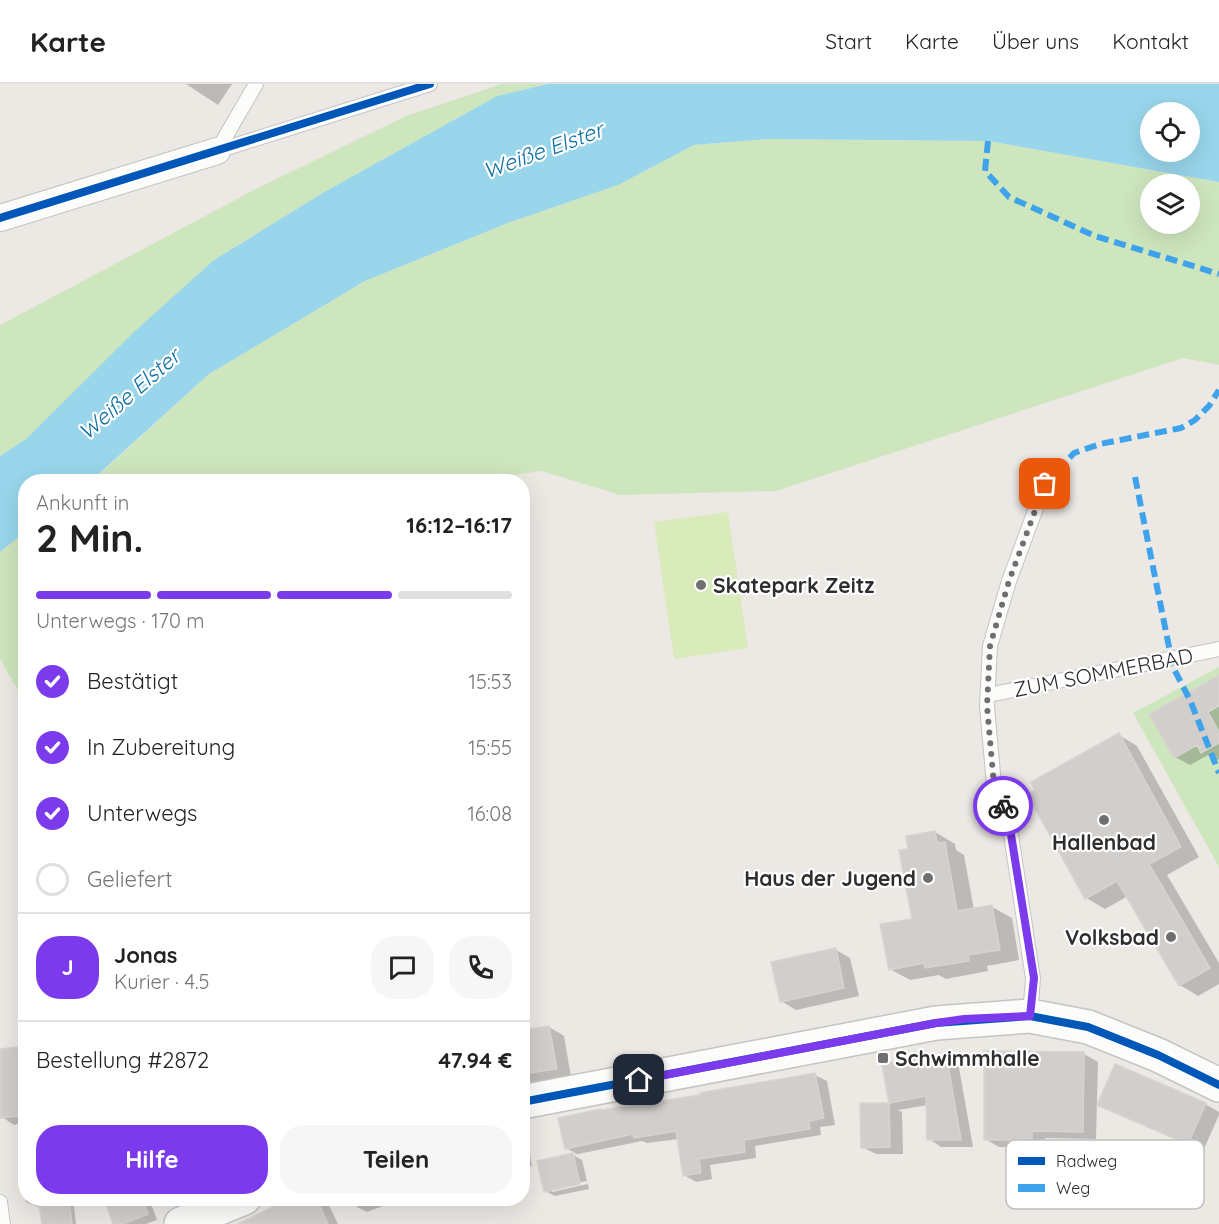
<!DOCTYPE html>
<html lang="de">
<meta charset="utf-8">
<style>
body{margin:0;font-family:Quicksand,sans-serif;background:#f6f6f6;color:#222;height:100vh;display:flex;flex-direction:column;font-size:22px;white-space:nowrap}
*{box-sizing:border-box;margin:0}
p{font-size:20px;color:#767676}
.icon{flex:none;width:33px;height:33px;fill:none;stroke:currentColor;stroke-width:2;stroke-linecap:round;stroke-linejoin:round}
.map{position:relative;flex:1;overflow:hidden}
.details{position:absolute;left:18px;top:390px;width:512px;height:732px;display:flex;flex-direction:column;background:#fff;border-radius:24px;box-shadow:0 6px 24px #0002}
.details>*{flex:none}
.buttons{position:absolute;left:1140px;top:18px;display:grid;gap:12px}
.buttons a{display:grid;place-items:center;width:60px;height:60px;border-radius:50%;background:#fff;box-shadow:0 6px 24px #0002;font-size:30px}
.pin{position:absolute;display:grid;place-items:center;width:51px;height:51px;color:#fff;margin:-26px;border-radius:12px;box-shadow:0 3px 9px #0006}
.courier{position:absolute;display:grid;place-items:center;width:60px;height:60px;margin:-30px;border:4px solid #7c3aed;border-radius:50%;background:#fff;color:#222;box-shadow:0 2px 8px #0007}
.summary em{font-style:normal;font-weight:700}
.summary div{display:flex;flex-direction:column-reverse}
.summary{display:flex;align-items:center;justify-content:space-between;height:102px;padding:0 18px}
h1{font-size:39px;font-weight:700;line-height:45px}
.bar{display:grid;grid-template-columns:repeat(4,1fr);gap:9px 6px;align-content:center;height:72px;padding:0 18px}
.bar i{height:8px;border-radius:4px;background:#e0e0e0}
.bar .on{background:#7c3aed}
.bar p{grid-column:span 4}
.line{display:flex;align-items:center;gap:15px;padding:0 18px;border-top:2px solid #e0e0e0}
.line div{flex:1}
.round{display:grid;place-items:center;flex:none;width:63px;height:63px;border-radius:24px;background:#f6f6f6}
ol{padding:0 18px;list-style:none}
li{display:flex;align-items:center;gap:18px;height:66px}
li p{margin-inline-start:auto}
li .icon{padding:6px;border-radius:50%;background:#7c3aed;color:#fff;stroke-width:4}
li:last-child{color:#767676}
li i{width:33px;height:33px;border:3px solid #e0e0e0;border-radius:50%}
.action{display:flex;gap:12px;margin-top:auto;padding:12px 18px}
.action a{flex:1;height:69px;border-radius:24px;background:#7c3aed;color:#fff;font-size:24px;font-weight:700;line-height:69px;text-align:center}
.action a+a{background:#f6f6f6;color:#222}
header{display:flex;align-items:center;gap:36px;box-sizing:border-box;height:84px;padding:0 30px;background:#fff;border-bottom:2px solid #e0e0e0}
header strong{font-size:28px}
nav{display:flex;gap:33px;margin-inline-start:auto;font-size:21px}
.map>svg:first-child{display:block}
.green{fill:#cee6be;fill-rule:evenodd}
.pitch{fill:#d9eabb}
.water{fill:#99d6ec;fill-rule:evenodd}
.shadow{fill:#0003;fill-rule:evenodd}
.building{fill:#d1cecb;stroke:#d7d4d0;stroke-width:1.5}
.lines{fill:none;stroke-linecap:round;stroke-linejoin:round}
.service-casing{stroke:#c5c4c5;stroke-width:16}
.minor-casing{stroke:#c5c4c5;stroke-width:28}
.tertiary-casing{stroke:#c5c4c5;stroke-width:36}
.service{stroke:#fcfcfb;stroke-width:14}
.minor{stroke:#fcfcfb;stroke-width:26}
.tertiary{stroke:#fcfcfb;stroke-width:33}
.quiet{stroke:#3ea3eb;stroke-width:6;stroke-dasharray:12 6;stroke-linecap:butt}
.cycleway-casing{stroke:#fff;stroke-width:11}
.cycleway{stroke:#0057b8;stroke-width:8}
.done{stroke:#706f6e;stroke-width:6;stroke-dasharray:0 10.8}
.route{stroke:#7c3aed;stroke-width:8}
.poi-dot{fill:#706f6e;stroke:#fff;stroke-width:2}
.labels{text-anchor:middle;dominant-baseline:central;stroke-width:4.5;stroke-linejoin:round;paint-order:stroke}
.poi-label{font-size:21px;font-weight:bold;fill:#2e2e2e;stroke:#fff;text-anchor:start}
.street-label{font-size:21px;fill:#2e2e2e;stroke:#fff}
.water-label{font-size:22px;font-style:italic;fill:#0d6fa3;stroke:#fff}
.key{fill:#fff;stroke:#c0c0c0;stroke-width:1.5}
.key-label{font-size:16px;fill:#2e2e2e}
</style>
<header>
<strong>Karte</strong>
<nav><a>Start</a><a>Karte</a><a>Über uns</a><a>Kontakt</a></nav>
</header>
<div class="map">
<svg width="1219" height="1140" viewBox="0 0 1219 1140">
<rect width="100%" height="100%" fill="#ece8e4"/>
<path class="green" d="M502 0H548L497 12 326 107 214 176 26 355 0 372V241L258 104 406 32Z
M767 55 988 57 1219 98V281L1183 274 776 407 620 411 542 387 462 398H91L209 290 365 197 508 139 618 101 694 61ZM1150 100H1190V140H1150Z
M25 448V619L0 575V468Z
M1219 583V783L1133 629Z"/>
<path class="pitch" d="M728 428 748 564 674 575 654 438Z"/>
<path class="water" d="M548 0H1219V98L988 57 767 55 694 61 618 101 508 139 365 197 209 290 91 397 26 398 25 448 0 468V372L26 355 135 247 214 176 326 107 497 12ZM1150 28H1190V68H1150Z"/>
<path class="shadow" d="M186 0H232L218 21Z
M1219 593V675L1217 676 1208 671 1190 681 1175 673Z
M1119 651 1137 662 1199 773 1167 791 1219 879V900L1198 912 1180 901 1128 812 1105 825 1086 814Z
M935 748 955 760 956 766 964 771 974 826 992 823 1012 834 1019 876 987 882 988 887 946 895 939 891 910 896 890 885 914 836 910 766Z
M836 866 850 874 859 912 796 926 781 917Z
M549 943 564 952 571 993 522 1001V948Z
M26 964V1109L18 1040 14 1041 2 1033 0 1019V967Z
M1084 970 1098 978 1096 1055 1045 1054V1063H999L985 1055Z
M946 971 958 978 973 1063H941L929 1055 928 1021 898 1026 902 1028 903 1070H876L862 1063 861 1021 891 1020 884 981Z
M815 991 827 997 835 1041 820 1043 821 1051 755 1062 756 1074 710 1081 712 1095 696 1098 684 1091 679 1055 647 1059 642 1057 573 1071 582 1076 589 1105 555 1112 545 1107 539 1078 577 1070 566 1064 702 1012ZM587 1097 588 1100 552 1108V1104Z
M1099 1020H1205L1219 1028V1031L1203 1067 1114 1029Z
M522 1051 527 1053 532 1082 522 1084Z
M26 1114H73L76 1140H43L41 1124 26 1118Z
M105 1114H149L157 1136 146 1140H115Z
M294 1114 326 1115 338 1140H241Z
M354 1114H404L367 1128 357 1123Z"/>
<path class="building" d="M1219 591V622L1208 628 1219 648V659L1201 669 1197 661 1174 674 1149 630Z
M1119 649 1181 763 1149 780 1210 884 1179 902 1117 797 1085 815 1027 710 1035 706 1031 698Z
M935 747 937 759 945 758 957 827 992 821 1000 866 968 871 969 877 925 884 924 879 889 886 880 840 912 835 899 766 908 765 906 752Z
M836 864 844 904 780 918 771 878Z
M549 942 557 985 522 990V946Z
M26 962V1031L0 1034V965Z
M984 967 1084 968 1083 1048 1032 1047V1056H984Z
M946 969 961 1056H927L926 1012 889 1019 882 980Z
M1115 980 1206 1019 1188 1060 1097 1021Z
M815 989 824 1034 809 1037 810 1045 744 1056 745 1068 699 1075 701 1089 683 1092 676 1047 634 1054 633 1050 565 1065 558 1034 601 1025 602 1026 700 1011V1009Z
M860 1019H889L890 1063 861 1064Z
M573 1069 580 1100 544 1108 537 1077Z
M38 1114H69L72 1140H42Z
M104 1114H142L148 1130 123 1140H113Z
M291 1114H316L328 1140H238Z"/>
<g class="lines">
<g class="service-casing">
<path id="service" d="M217 67 430 0
M217 67 256 0
M988 611 1219 565
M1030 932 1033 894 1009 738 994 701 987 622 990 562 1009 497 1045 400
M0 1118 3 1140"/>
</g>
<g class="minor-casing">
<path id="minor" d="M0 134 217 67"/>
</g>
<g class="tertiary-casing">
<path id="tertiary" d="M522 1018 936 939 1030 932 1088 943 1158 971 1219 1001
M181 1140 244 1114"/>
</g>
<use href="#service" class="service"/>
<use href="#minor" class="minor"/>
<use href="#tertiary" class="tertiary"/>
<path class="quiet" d="M988 57 985 87 1009 113 1095 152 1219 190
M1135 393 1173 583 1190 616 1219 689
M1045 400 1074 369 1100 360 1181 344 1195 336 1209 322 1219 306"/>
<g class="cycleway-casing">
<path id="cycleway" d="M0 134 430 0
M522 1018 936 939 1030 932 1088 943 1158 971 1219 1001"/>
</g>
<use href="#cycleway" class="cycleway"/>
</g>
<g class="lines">
<path class="done" d="M1003 722 994 701 987 622 990 562 1009 497 1045 400"/>
<path class="route" d="M639 996 936 939 964 935 1030 932 1034 894 1009 738 1003 722"/>
</g>
<g class="poi-dot">
<circle cx="701" cy="501" r="6"/>
<circle cx="1104" cy="736" r="6"/>
<circle cx="928" cy="794" r="6"/>
<circle cx="1171" cy="853" r="6"/>
<rect x="877" y="968" width="12" height="12" rx="3"/>
</g>
<g class="labels">
<g class="poi-label">
<text x="713" y="501">Skatepark Zeitz</text>
<text x="1104" y="758" text-anchor="middle">Hallenbad</text>
<text x="916" y="794" text-anchor="end">Haus der Jugend</text>
<text x="1159" y="853" text-anchor="end">Volksbad</text>
<text x="895" y="974">Schwimmhalle</text>
</g>
<g class="street-label">
<text transform="translate(1103 588) rotate(-11)">ZUM SOMMERBAD</text>
</g>
<g class="water-label">
<text transform="translate(543 66) rotate(-20)">Weiße Elster</text>
<text transform="translate(129 310) rotate(-41)">Weiße Elster</text>
</g>
</g>
<rect x="1006" y="1056" width="198" height="69" rx="9" class="key"/>
<rect x="1018" y="1073" width="27" height="8" fill="#0057b8"/>
<rect x="1018" y="1100" width="27" height="8" fill="#3ea3eb"/>
<g class="key-label">
<text x="1056" y="1083">Radweg</text>
<text x="1056" y="1110">Weg</text>
</g>
</svg>
<div class="buttons">
<a><svg class="icon" aria-label="locate" viewBox="0 0 24 24"><circle cx="12" cy="12" r="6"/><path d="M12 2v4M12 18v4M2 12h4M18 12h4"/></svg></a>
<a><svg class="icon" aria-label="layers" viewBox="0 0 24 24"><path d="M12 4l9 5-9 5-9-5zM3 14l9 5 9-5"/></svg></a>
</div>
<div class="pin" style="left:1045px;top:400px;background:#ea580c"><svg class="icon" aria-label="bag" viewBox="0 0 24 24"><path d="M5 8h14l-1 12H6zM9 8a3 3 0 0 1 6 0"/></svg></div>
<div class="pin" style="left:639px;top:996px;background:#1f2937"><svg class="icon" aria-label="home" viewBox="0 0 24 24"><path d="M3 11l9-7 9 7M6 9v11h12V9"/></svg></div>
<div class="courier" style="left:1003px;top:722px"><svg class="icon" aria-label="bike" viewBox="0 0 24 24"><circle cx="6" cy="16" r="4"/><circle cx="18" cy="16" r="4"/><path d="M6 16l4-8h5l3 8M10 8l3 8H6M13 5h3"/></svg></div>
<section class="details">
<div class="summary"><div><h1>2 Min.</h1><p>Ankunft in</p></div><em>16:12–16:17</em></div>
<div class="bar"><i class="on"></i><i class="on"></i><i class="on"></i><i></i><p>Unterwegs · 170 m</p></div>
<ol>
<li><svg class="icon" aria-label="check" viewBox="0 0 24 24"><path d="M5 12l5 5 9-10"/></svg>Bestätigt<p>15:53</p></li>
<li><svg class="icon" aria-label="check" viewBox="0 0 24 24"><path d="M5 12l5 5 9-10"/></svg>In Zubereitung<p>15:55</p></li>
<li><svg class="icon" aria-label="check" viewBox="0 0 24 24"><path d="M5 12l5 5 9-10"/></svg>Unterwegs<p>16:08</p></li>
<li><i></i>Geliefert</li>
</ol>
<div class="line" style="height:108px"><b class="round" style="background:#7c3aed;color:#fff">J</b><div><b>Jonas</b><p>Kurier · 4.5</p></div><a class="round"><svg class="icon" aria-label="chat" viewBox="0 0 24 24"><path d="M4 5h16v11H9l-5 4z"/></svg></a><a class="round"><svg class="icon" aria-label="phone" viewBox="0 0 24 24"><path d="M5 4h4l2 5-3 2q2 4 5 5l2-3 5 2v4C11 20 4 13 5 4z"/></svg></a></div>
<div class="line" style="height:78px"><div>Bestellung #2872</div><b>47.94 €</b></div>
<div class="action"><a>Hilfe</a><a>Teilen</a></div>
</section>
</div>
